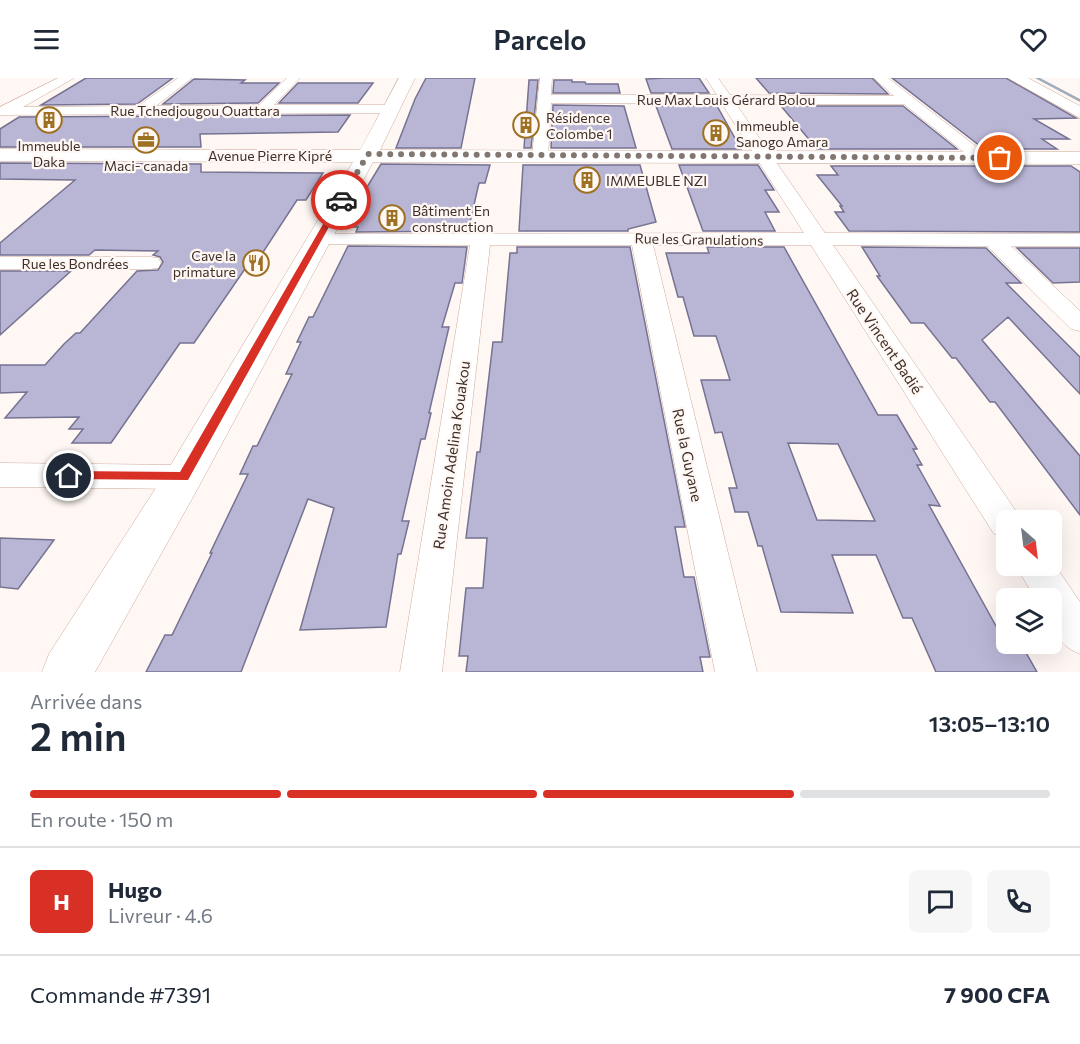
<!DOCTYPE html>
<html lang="fr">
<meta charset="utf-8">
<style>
body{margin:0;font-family:Commissioner,sans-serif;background:#f6f6f7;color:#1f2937;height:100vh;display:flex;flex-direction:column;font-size:22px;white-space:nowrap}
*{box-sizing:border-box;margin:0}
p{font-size:20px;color:#747a83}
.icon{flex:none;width:33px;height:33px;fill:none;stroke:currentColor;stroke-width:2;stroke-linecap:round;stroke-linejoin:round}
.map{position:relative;height:594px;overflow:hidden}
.details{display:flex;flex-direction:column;background:#fff;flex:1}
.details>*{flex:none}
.needle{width:39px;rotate:152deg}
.buttons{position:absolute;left:996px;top:432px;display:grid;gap:12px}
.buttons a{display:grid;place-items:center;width:66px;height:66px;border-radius:9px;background:#fff;box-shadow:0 6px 24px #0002;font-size:30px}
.pin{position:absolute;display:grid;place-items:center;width:51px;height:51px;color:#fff;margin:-26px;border:3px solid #fff;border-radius:50%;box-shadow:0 2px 6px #0007}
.courier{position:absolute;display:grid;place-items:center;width:60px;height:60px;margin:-30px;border:4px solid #d93025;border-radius:50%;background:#fff;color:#222;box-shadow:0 2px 8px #0007}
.overview em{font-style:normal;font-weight:600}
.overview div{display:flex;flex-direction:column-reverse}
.overview{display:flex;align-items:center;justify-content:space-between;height:102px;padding:0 30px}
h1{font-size:39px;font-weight:600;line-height:45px}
.bar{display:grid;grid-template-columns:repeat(4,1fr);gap:9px 6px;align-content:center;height:72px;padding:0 30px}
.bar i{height:8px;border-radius:4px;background:#e0e1e3}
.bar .on{background:#d93025}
.bar p{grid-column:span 4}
.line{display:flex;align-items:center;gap:15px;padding:0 30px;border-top:2px solid #e0e1e3}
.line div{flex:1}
.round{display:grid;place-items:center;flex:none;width:63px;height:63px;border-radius:9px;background:#f6f6f7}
header{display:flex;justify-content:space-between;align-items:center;height:78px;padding:0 30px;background:#fff;font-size:27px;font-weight:600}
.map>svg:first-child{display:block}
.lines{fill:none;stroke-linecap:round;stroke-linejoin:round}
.stream{fill:#9eacbc;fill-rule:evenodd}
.building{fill:#b9b6d5;stroke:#767292;stroke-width:1.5;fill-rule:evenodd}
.street-casing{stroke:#cdaa99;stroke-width:1}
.secondary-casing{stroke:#cdaa99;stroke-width:1}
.street{fill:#fff;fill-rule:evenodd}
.secondary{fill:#fff;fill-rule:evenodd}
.route{fill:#d93025}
.done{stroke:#827670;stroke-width:6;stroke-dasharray:0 10.8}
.labels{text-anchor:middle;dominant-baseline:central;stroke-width:4.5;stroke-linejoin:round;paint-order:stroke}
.far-street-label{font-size:14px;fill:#3f312a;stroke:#fff7f3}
.far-poi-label{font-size:14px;fill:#3f312a;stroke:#fff7f3;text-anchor:start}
.street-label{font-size:15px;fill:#3f312a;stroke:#fff7f3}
</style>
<header><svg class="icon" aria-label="menu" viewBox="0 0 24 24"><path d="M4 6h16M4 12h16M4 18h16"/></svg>Parcelo<svg class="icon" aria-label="heart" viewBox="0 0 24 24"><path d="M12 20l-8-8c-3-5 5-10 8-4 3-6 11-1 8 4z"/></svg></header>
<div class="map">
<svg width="1080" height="594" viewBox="0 0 1080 594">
<rect width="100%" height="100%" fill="#fff7f3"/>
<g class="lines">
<path class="stream" d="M1035 0H1040L1080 21V24Z"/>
</g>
<path class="building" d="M86 0H173L137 26 41 27Z
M426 0H475L461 70H396L415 21Z
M665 0H699L709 15H651L646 1Z
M756 0H872L888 16 769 15Z
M892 0H1006L1076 40 1034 41 1069 61H1042L1057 71H984Z
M194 1 245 2 241 5H279L258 25 163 26Z
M529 2H538L531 70H524Z
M554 2H572V4H585L586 6H618L620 15H553Z
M298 5H373L358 25H279Z
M553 27 624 28 636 70H551Z
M656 28H717L741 71H672Z
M781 28H903L957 71H817Z
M350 37 338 54 200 56 201 69H0V51L19 39Z
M0 85 201 86V94L323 95 306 122H297L256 185H249L194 265H180L111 365H72L83 351H69L79 339 5 340 27 314 0 315V287H45L64 266 76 255H80L137 193 158 192 163 184 160 179 153 177 158 173 95 172 89 177H0V165L75 102 0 101Z
M381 86 490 87 485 105H479L468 153 356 154 358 149H348L369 114H364Z
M523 87H640L656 144 628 151V153H519Z
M679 87H758L774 112H765L779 134H765L775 153H703Z
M831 88H1071L1080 94V154L849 153 835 134H844L840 128H842L817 97H838Z
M348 168 467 169 462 205H455L442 249H449L429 335H431L425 361H421L402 443H409L401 476H398L386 549 300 552 334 430 308 421 241 594H146L165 557H172L212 475H210L248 396H240L253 368H257L292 296H286L301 264H297L309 239H313Z
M517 169H630L685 449H675L684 499H694L710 579H700L703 594H466L468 578H459L466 510H483L487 460H466L477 374H480L493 264H502L510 175H517Z
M707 169H784L878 337H897L917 371H913L922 387H917L940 428 929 427 1006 566H1021L1037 594H936L912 540H903L876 477H832L853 535 781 534 762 468H758L748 434H735L729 410H737L722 354 715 355 701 302H730L716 258H694L683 219H678L666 175H709ZM788 365 838 366 875 443 817 442Z
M862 169 986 170 1021 205H1006L1080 279V316L1008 239 982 262 1080 378V437L995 324H990L956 280H952L924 245H911L877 198H880Z
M1017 170H1080V204L1053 205Z
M0 193H71L0 257Z
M0 460 54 462 18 511 0 509Z"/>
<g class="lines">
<g class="street-casing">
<path id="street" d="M58 0H74L23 29 138 28 178 0H192L156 28 259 27 287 0H300L274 27H391L398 31 391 35 0 37V29Z
M540 0H552L551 17H717L706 0H718L730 17 894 18 874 0H888L987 77 989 80 987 83H975L904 26H736L825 155 1080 156V168H1011L1080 233V253L1071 251 987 168 833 167 1018 436 1021 442H1006V460L994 456 811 167H653L757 594H715L632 167H490L442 594H400L470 167 318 166 311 164 308 160 311 156 804 155 722 26 551 25 548 79 540 84 534 82 532 79Z
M0 179H150L158 180 161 185 158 190 150 191H0Z
M0 385 184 387 195 390 200 399 195 408 184 411 0 409Z
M1052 483 1080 524V576C1053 565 1052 547 1052 520H1035L1016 488H1052Z"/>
</g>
<g class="secondary-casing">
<path id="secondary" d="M399 0H415L380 72 1080 74V86L373 84 198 410 95 594H42L49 576 170 388 353 84 0 83V71L360 72Z
M1008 0H1028L1080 28V40Z"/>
</g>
<use href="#street" class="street"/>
<use href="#secondary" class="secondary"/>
</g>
<path class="route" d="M341 120 344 122 188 402 65 401 63 398 69 393 180 394 337 122Z"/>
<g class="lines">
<path class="done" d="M341 122 368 76 1000 80"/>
</g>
<defs>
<g id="building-ring" transform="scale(1.35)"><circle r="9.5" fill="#fff7f3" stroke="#9e7022" stroke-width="1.5"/><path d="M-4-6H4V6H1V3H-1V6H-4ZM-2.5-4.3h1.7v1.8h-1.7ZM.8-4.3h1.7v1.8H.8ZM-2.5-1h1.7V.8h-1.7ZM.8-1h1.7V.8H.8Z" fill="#9e7022"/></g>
<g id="office-ring" transform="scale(1.35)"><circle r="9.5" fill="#fff7f3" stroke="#9e7022" stroke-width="1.5"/><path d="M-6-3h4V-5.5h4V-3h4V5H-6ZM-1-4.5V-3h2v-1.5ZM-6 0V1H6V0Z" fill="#9e7022"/></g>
<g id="restaurant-ring" transform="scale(1.35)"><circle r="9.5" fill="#fff7f3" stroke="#9e7022" stroke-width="1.5"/><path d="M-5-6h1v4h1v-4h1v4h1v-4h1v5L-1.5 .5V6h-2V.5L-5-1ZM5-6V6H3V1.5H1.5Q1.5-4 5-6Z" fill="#9e7022"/></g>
</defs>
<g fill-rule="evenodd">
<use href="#building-ring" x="49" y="42"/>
<use href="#building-ring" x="526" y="47"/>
<use href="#building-ring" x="716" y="55"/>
<use href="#office-ring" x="146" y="62"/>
<use href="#building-ring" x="587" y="102"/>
<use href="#building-ring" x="392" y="140"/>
<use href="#restaurant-ring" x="256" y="185"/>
</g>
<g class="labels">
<g class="far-street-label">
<text x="726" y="21">Rue Max Louis Gérard Bolou</text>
<text x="195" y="32">Rue Tchedjougou Ouattara</text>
<text x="270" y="77">Avenue Pierre Kipré</text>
<text transform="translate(699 161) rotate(1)">Rue les Granulations</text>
<text x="75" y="185">Rue les Bondrées</text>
</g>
<g class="far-poi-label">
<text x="546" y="39">Résidence<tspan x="546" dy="16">Colombe 1</tspan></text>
<text x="736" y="47">Immeuble<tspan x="736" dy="16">Sanogo Amara</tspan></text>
<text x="49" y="67" text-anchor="middle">Immeuble<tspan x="49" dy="16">Daka</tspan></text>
<text x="146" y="87" text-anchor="middle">Maci- canada</text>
<text x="606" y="102">IMMEUBLE NZI</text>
<text x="412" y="132">Bâtiment En<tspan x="412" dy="16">construction</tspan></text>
<text x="236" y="177" text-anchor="end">Cave la<tspan x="236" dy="16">primature</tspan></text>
</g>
<g class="street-label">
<text transform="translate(885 263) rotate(56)">Rue Vincent Badié</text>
<text transform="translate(451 377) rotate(-82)">Rue Amoin Adelina Kouakou</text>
<text transform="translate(688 377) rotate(78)">Rue la Guyane</text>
</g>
</g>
</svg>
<div class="buttons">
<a><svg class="needle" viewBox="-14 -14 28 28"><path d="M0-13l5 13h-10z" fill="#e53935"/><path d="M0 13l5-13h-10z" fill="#747a83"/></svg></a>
<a><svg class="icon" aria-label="layers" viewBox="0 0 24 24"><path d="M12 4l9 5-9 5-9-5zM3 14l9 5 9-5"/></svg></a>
</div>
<div class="pin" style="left:1000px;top:80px;background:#ea580c"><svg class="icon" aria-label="bag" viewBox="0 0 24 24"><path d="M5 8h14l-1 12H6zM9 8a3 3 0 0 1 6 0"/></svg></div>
<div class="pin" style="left:69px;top:398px;background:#1f2937"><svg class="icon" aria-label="home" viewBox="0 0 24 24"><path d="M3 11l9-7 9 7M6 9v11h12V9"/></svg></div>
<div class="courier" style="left:341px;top:122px"><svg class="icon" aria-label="car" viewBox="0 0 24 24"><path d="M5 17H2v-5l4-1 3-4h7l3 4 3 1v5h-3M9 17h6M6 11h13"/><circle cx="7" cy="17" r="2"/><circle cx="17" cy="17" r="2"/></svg></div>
</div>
<section class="details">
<div class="overview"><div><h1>2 min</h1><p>Arrivée dans</p></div><em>13:05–13:10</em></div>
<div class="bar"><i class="on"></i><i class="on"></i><i class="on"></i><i></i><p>En route · 150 m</p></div>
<div class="line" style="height:108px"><b class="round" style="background:#d93025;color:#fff">H</b><div><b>Hugo</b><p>Livreur · 4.6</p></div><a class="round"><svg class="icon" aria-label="chat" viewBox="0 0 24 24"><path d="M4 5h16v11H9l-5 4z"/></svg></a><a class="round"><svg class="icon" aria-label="phone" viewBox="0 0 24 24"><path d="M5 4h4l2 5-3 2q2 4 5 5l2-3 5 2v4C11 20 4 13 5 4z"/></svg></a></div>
<div class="line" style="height:78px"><div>Commande #7391</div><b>7 900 CFA</b></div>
</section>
